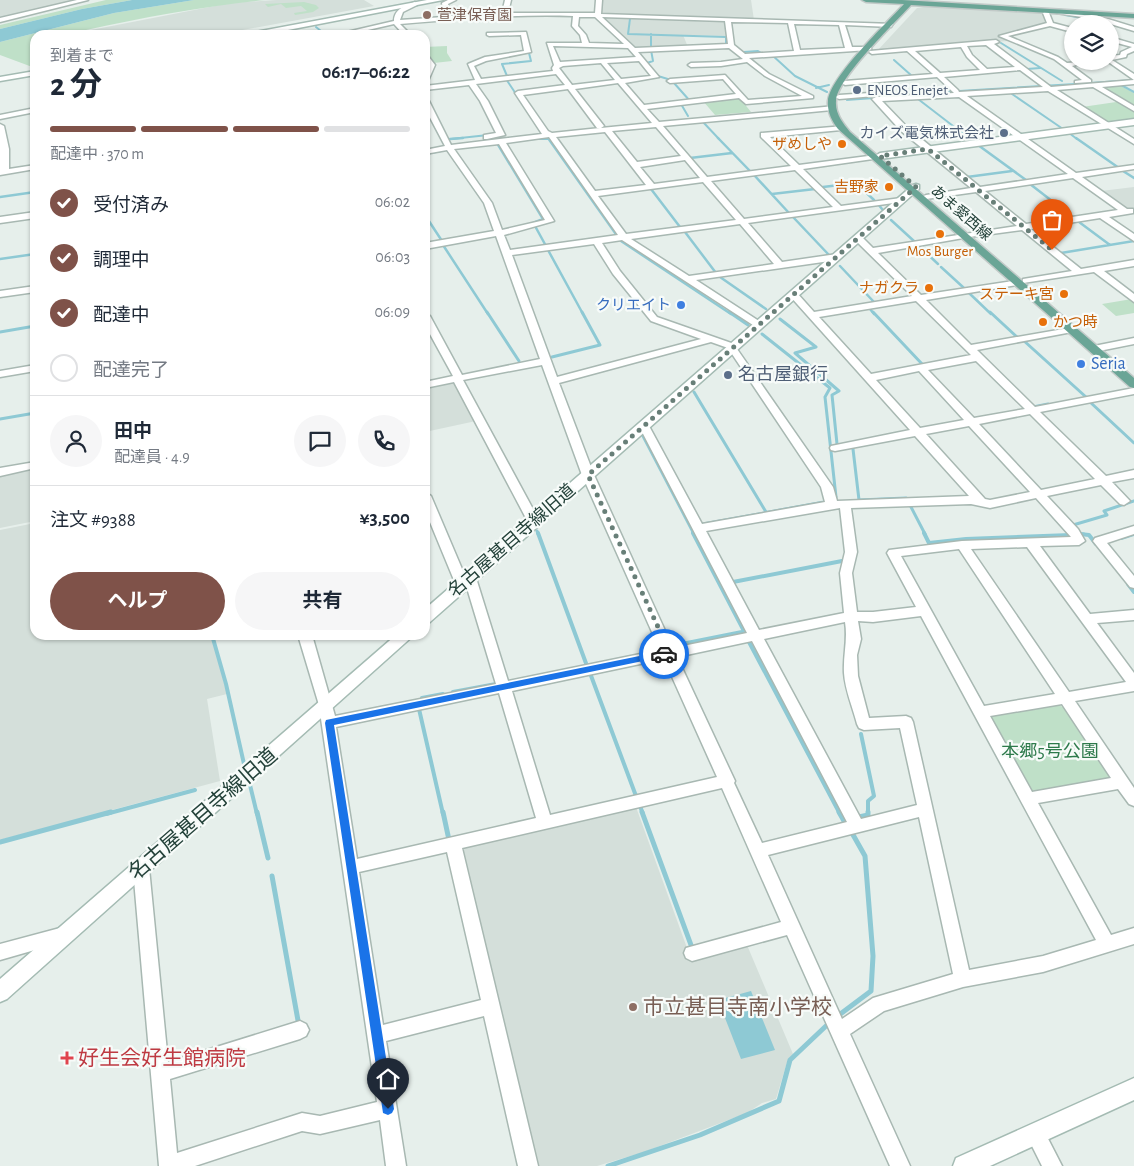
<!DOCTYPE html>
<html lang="ja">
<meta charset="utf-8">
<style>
body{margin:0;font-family:"Alegreya Sans","Noto Sans JP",sans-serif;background:#f6f6f7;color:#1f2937;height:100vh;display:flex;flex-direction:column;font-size:19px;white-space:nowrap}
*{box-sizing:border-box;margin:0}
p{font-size:16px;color:#747a83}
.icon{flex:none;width:28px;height:28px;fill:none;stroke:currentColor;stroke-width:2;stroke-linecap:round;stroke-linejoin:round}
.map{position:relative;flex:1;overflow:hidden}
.panel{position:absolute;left:30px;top:30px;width:400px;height:610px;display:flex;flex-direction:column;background:#fff;border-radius:15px;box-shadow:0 1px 4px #0004}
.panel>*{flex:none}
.controls{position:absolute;left:1064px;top:15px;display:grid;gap:10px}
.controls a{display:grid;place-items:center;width:55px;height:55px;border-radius:50%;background:#fff;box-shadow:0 1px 4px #0004;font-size:25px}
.pin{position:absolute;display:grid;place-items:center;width:42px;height:42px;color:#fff;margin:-51px -21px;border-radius:50% 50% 50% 0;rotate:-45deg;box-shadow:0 0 5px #0007}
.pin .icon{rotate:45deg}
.courier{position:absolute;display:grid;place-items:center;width:50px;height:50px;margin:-25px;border:4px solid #1a73e8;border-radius:50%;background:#fff;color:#222;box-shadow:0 1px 6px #0007}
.overview em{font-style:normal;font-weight:700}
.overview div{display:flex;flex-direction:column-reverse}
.overview{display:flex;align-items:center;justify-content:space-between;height:85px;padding:0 20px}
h1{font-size:32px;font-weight:700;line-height:38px}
.bar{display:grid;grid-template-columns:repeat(4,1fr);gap:8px 5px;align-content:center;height:60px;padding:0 20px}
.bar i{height:6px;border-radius:4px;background:#e0e1e3}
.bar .on{background:#7f5249}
.bar p{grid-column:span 4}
.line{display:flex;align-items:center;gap:12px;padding:0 20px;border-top:1px solid #e0e1e3}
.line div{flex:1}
.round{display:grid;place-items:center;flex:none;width:52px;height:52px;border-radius:26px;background:#f6f6f7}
ol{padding:0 20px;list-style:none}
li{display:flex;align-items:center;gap:15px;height:55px}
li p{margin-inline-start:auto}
li .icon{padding:5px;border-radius:50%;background:#7f5249;color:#fff;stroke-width:4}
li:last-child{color:#747a83}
li i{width:28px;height:28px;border:2px solid #e0e1e3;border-radius:50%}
.button{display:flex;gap:10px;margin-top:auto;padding:10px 20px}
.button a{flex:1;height:58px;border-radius:30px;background:#7f5249;color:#fff;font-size:20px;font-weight:700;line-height:58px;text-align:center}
.button a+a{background:#f6f6f7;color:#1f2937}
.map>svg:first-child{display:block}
.built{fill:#d4dfda}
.green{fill:#bfe0c8}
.water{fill:#8ec9d4}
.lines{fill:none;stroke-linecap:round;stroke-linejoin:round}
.stream-far4{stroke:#8ec9d4;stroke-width:2}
.stream-far3{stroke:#8ec9d4;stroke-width:2.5}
.stream-far2{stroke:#8ec9d4;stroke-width:3}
.stream-far1{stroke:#8ec9d4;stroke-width:4}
.stream{stroke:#8ec9d4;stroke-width:5}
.street-casing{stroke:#a8b8b2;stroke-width:3}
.secondary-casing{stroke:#a4bbb3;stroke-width:3}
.primary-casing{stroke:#c2cac8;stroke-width:3}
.street{fill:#fff;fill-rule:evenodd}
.secondary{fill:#fff;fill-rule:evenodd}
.primary{fill:#6aa596;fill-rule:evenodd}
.route{fill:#1a73e8}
.done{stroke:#687f78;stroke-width:5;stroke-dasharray:0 9}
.education-dot{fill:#8d6e63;stroke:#f7fbf9;stroke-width:2}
.service-dot{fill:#5c6f8a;stroke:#f7fbf9;stroke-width:2}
.food-dot{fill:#e8710a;stroke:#f7fbf9;stroke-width:2}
.shop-dot{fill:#3f7fe0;stroke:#f7fbf9;stroke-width:2}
.health-dot{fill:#e0444e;stroke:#f7fbf9;stroke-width:2}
.labels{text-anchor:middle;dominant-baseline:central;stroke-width:4.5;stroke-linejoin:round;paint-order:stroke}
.far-education-label{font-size:15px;fill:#785e54;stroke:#f7fbf9;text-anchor:start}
.far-service-label{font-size:15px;fill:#4e5e75;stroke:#f7fbf9;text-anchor:start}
.far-food-label{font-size:15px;fill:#c56008;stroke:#f7fbf9;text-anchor:end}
.far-street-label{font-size:15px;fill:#24423a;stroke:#f7fbf9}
.far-shop-label{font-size:15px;fill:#366cbe;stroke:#f7fbf9;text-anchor:end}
.shop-label{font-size:18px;fill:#366cbe;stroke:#f7fbf9;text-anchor:start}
.service-label{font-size:18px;fill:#4e5e75;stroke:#f7fbf9;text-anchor:start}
.street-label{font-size:18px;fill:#24423a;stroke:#f7fbf9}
.park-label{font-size:18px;fill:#2d7a4b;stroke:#f7fbf9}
.near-street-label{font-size:21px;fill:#24423a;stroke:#f7fbf9}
.near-education-label{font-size:21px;fill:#785e54;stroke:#f7fbf9;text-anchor:start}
.near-health-label{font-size:21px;fill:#be3a42;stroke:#f7fbf9;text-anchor:start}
</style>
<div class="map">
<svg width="1134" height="1166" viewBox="0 0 1134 1166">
<rect width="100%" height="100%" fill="#e6efeb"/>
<path class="built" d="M0 0H82L0 17Z
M276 0H364L374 6 215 35H89L86 31 230 3Z
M601 0H751L754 20 600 15Z
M930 6 1043 12 1049 23 1000 36 1008 41 877 51 917 8Z
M602 18 630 19 628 34 631 19 726 21 727 36 683 35 688 47 652 48 651 34V48L635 49Z
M1134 187V209L1127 210 1101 191Z
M456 381 476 421 425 432V387Z
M35 467V521L0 528V474Z
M35 523V635H211L227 694 207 699 220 781 0 840V530Z
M636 807 691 959 747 945 793 1054 788 1059 776 1099 762 1103 747 1113 644 1152 597 1166H531L459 848Z"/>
<path class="green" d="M106 0H132L82 9 0 29V25Z
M194 0H265C205 6 145 17 86 30L89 35H35V68L0 55V42L114 13Z
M304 2 316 5 319 8 313 12 295 15 294 13 307 11 301 6 286 8 281 4 268 7 265 4Z
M447 46V53L452 61 434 63 425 49V47Z
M1119 85 1134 93V120L1107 123 1082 107 1123 101 1099 87Z
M739 97 751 112 715 115 703 101Z
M1132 299 1134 301V313L1116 316 1102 304Z
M1056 704 1063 707 1112 780 1032 794 989 719 992 715Z"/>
<path class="water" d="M132 0H194L114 13 0 42V29L82 9Z
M1134 79V81L846 101 847 98C942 90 1038 86 1134 79Z
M751 991 775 1050 741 1059 718 1000Z"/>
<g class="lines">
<path class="stream-far4" d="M1065 15 1100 21
M630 19 628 34 726 37V45
M316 27 326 35
M651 34V48
M1001 43 1062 81
M744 52 758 51 763 54
M772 55 795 76 827 92
M894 60 912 76
M649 66 647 63 653 61 651 50
M1027 69 1040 68
M655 73 658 76 671 80
M504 77 507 76 502 64 531 61 529 53
M506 79 538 127
M674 83 690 101
M445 84 476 80
M1121 85 1134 92
M816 88 829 85
M1012 94 1063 129
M918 99 970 139
M685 104H681L688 116
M703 122 719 139
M1069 133 1077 139
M451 139 488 135
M533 139H549"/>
<path class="stream-far3" d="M718 138 750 171
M969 138 973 141
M1076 138 1119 168
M450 139 463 138
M531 139 548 138 618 237
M497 143 543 219 533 223
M978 145 1026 180
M425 154 440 151
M690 158 732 153
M1123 171 1134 178
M754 175 789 213
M967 177 1012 171
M1030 184 1074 218
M823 187 856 183 874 200
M651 189 680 227
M772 194 815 189
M0 197 35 192
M878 204 882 209
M425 215 442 241
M793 217 829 255
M891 220 915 242
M1079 222 1110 245
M535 226 546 246
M685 232 716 273
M621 241 731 314
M443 245 488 314
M920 247 938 264
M548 250 583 314
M1061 253 1134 241
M0 259 35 254
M840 266 874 302
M941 267 964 288
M720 277 766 309
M969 293 991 314
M870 309 874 314"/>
<path class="stream-far2" d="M487 312 519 361
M729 312 748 325
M873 312 923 365
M990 312 1017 337
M780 319 816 347 795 353 839 391 832 395 837 444
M0 332 35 326
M762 334 830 388 825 397 836 497
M1023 340 1086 397
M552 357 600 345 582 312
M694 392 766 512
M1090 402 1134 443
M1033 407 1048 404
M0 419 35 413
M643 436 694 534
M853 449 859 500 906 498
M911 507 925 534
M703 524 824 502
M1073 525 1107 515 1104 511 1134 501
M537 531 538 534
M1080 534H1084"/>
<path class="stream-far1" d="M538 533 587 666
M693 533 744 631
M924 533 929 543 966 539 1071 535
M1080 534 1089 535 1096 544
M1121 538 1134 534
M733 582 842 561
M1128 584 1134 592
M212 635 226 684 244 764
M749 642 840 814
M672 646 742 632
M590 673 636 796
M453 692 496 684
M422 698 443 694
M419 709 443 814
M861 734 874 796 868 801V814
M250 785 257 814
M640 806 643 814
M106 814 195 790"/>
<path class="stream" d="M257 812 268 858
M443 812 449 840
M642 812 691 945
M839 812 844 821
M859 817 868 815V812
M0 842 111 812
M272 876 299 1026
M839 1015 871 991 873 956 865 856 852 833
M608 1166 700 1135 779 1101 790 1060 826 1026"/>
<g class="street-casing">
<path id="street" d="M77 0H88L0 22V18Z
M448 0H456L448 4 450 16 502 13 505 0H511L508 13H595L596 0H602L601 14 893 24 891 27 845 25 852 47H871V49L869 50 749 58 769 74 813 96V98L746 104 739 98 647 109 659 122 835 106V110H832L663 126 707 177 791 166 761 137V133L844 126V130H841L770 137 799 165 876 155 877 157 873 159 803 169 841 206 901 198 905 200 901 202 748 223 782 262 837 254 841 257 837 260 696 280 762 323V327H756L622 240 602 243 620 271 657 317 737 345 739 347 737 349 833 487 837 501 969 496 915 436 835 451 831 450 830 448 831 446 910 430 789 295 791 293H797L814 312 912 296 855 240V236H861L873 248 1017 226 976 192 926 199 922 197 926 195 971 188 901 131 872 99 876 97 954 93 937 77 845 85 842 83 845 81 933 74 907 51 872 54 869 52 870 51 996 40 999 42 994 44 1051 87 1134 80 1107 61H1110V56L1120 55 1121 52 1132 47 1110 41V37L1134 44V51L1127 54 1126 57 1112 60 1134 74V84L1102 87 1134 106V111L1093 87 1057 90 1134 139V144L1048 91 967 96 1076 173 1134 165V169L1082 177 1127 209H1133V213L1109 217 1134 234V241L1100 218 1031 229 1081 269 1134 260V266L1104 271 1134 294V302L1094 272 1023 283V279L1072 271 1022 230 969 237 878 253 921 295 1020 280 1022 282 1017 285 926 300 971 345 1075 327V331L1072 332 977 350 1035 407 1134 388V394L1040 412 1106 476 1134 470V478L1112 482 1130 501 1124 505 1120 504 1101 485 1047 496 1078 529 1085 541 1079 545 1040 546 1090 614 1134 610V620L1097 623 1134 673V691L1075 701 1134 788V806L1129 804 1118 789 1038 803 1111 935 1134 928V944L1043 972 963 987 884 1011 850 1034 910 1166H890L787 935 692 961 686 958 684 953 686 948 781 922 722 788 462 848 538 1166H518L484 1016 386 1041 406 1166H386L380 1120 320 1134 302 1131 195 1166H159L133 868 135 863 141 861 147 863 149 868 168 1062 300 1021 306 1024 309 1030 306 1036 300 1039 170 1079 177 1153 302 1113 320 1116 377 1102 319 705 298 635H312L335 716 496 684 467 588 462 589 456 585 425 510V492L431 496 465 576 470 574 476 578 508 681 660 650 582 475 542 365 463 380 540 522 534 526 528 522 454 382 425 388V382L453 376 425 325V313L430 316 462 375 540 359 496 236 425 249V243L494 231 484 203 447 150 425 154V150L445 146 425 108V99L429 101 451 145 542 134 515 93 518 91 565 85 556 74 476 84 488 101 505 135 487 139H484V135L496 133 480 101 469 85 425 90V86L475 80 468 64 485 57 524 51 521 35 489 36 487 35V33L526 32 531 52 486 61 474 66 481 79 553 71 552 68 554 65 547 43H582L580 35 572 26 573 16C515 14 458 19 400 24L411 35H404L394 24 346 35H334L394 21C394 9 405 6 415 2L417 5 403 12 400 20 444 17 442 3ZM579 17H595L624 44 589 43 586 35 578 26ZM602 17 725 21 728 44 635 48ZM731 22 788 23 794 51 745 54 734 45ZM794 24 839 25 845 48 800 50ZM986 45 1015 67 987 69 972 55 967 46ZM553 46 628 48 636 57 560 62ZM961 47 967 57 980 70 940 73 915 51ZM729 48 743 59 721 62 691 63 688 65 691 67 721 66 747 62 765 76 802 96 748 100 725 75 670 79 667 81 670 83 723 79 736 94 644 105 625 83 659 77 638 52ZM639 61 651 76 621 79 607 63ZM601 63 615 80 572 85 559 68 563 66ZM1020 70 1043 87 959 92 958 90 944 77ZM618 83 652 123 601 128 604 126 575 89ZM568 89 597 128H600L552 133 548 131 523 95ZM959 97 1068 174 980 187 907 127 882 101ZM656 127 681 156 637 162 612 131ZM605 132 646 185 595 191 556 137ZM549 137 618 235 510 250 504 235 554 221 506 143ZM499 144 545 220 502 230 492 203 454 149ZM685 160 700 178 654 184 640 167ZM795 170 833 207 744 219 711 181ZM1073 178 1118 210 1026 224 985 191ZM703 182 736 220 626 234 598 196ZM740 224 774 264 689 276 631 239ZM594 244 613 274 651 321 701 339 557 377 512 255ZM916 301 971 355 871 374 819 317ZM711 342 728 348 821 487 825 502 702 524 649 426 648 424H640L639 426 747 633 673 648 594 475 559 383ZM976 361 1025 409 974 418 928 370ZM919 371 964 420 920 428 876 380ZM1030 414 1095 479 1041 490 979 424ZM969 426 1030 492 990 500 985 499 926 434ZM1036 498 1071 537 962 541 889 550 887 553 916 607 873 612H857L852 573 857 552 851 508 971 504 990 508ZM840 508 845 552 840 573 844 613 759 630 706 531ZM1027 547 1126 682 1069 692 971 549ZM959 549 1055 694 984 706 901 556ZM921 616 1096 940 1043 956 969 970 913 722 911 718 906 716 869 718 858 676 857 655 861 639 858 621 873 622ZM845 622C848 640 843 655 844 673 845 690 853 708 857 724L859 728 864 730 900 728 917 805 861 819 764 639ZM752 641 847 822 762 843 734 783 735 781 677 657ZM664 659 717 777 550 815 512 691ZM499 693 536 818 357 859 336 727ZM1062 704 1111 778 1032 792 990 716ZM919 817 953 974 873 998 842 1019 768 855ZM447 852 481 1000 383 1025 359 872Z
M1059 10 1095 15 1134 27V31L1094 19 1057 13Z
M1046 11 1049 13 1053 23 1072 28V32L1050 26 1008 36 1058 57 1067 63 1093 61 1072 66 1091 80V82L1075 83V81L1082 80 1054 59 999 36 1047 23 1043 13Z
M425 52 435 65 428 81 425 83V75L429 65 425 59Z
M885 92 887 93V95L839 99 835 97 839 95Z
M35 108V112L0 119V115Z
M0 124 4 126 9 149V169L35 165V169L0 175Z
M35 212V218L0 223V217Z
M35 286V292L0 297V291Z
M1134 338V344L1094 352 1089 349 1094 346Z
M35 365V371L0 377V371Z
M35 462V468L0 476V468Z
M1134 526V534L1107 543 1134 576V588L1130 587 1093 541 1095 538Z
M60 928 66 931 68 936 66 941 0 960V944Z
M1035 1125 1042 1127 1062 1166H1042L1026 1134 1028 1127Z"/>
</g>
<g class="secondary-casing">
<path id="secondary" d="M427 0H443L262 35H246L250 33Z
M35 71V75L0 81V77Z
M1134 119V125L880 159 875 156 880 153Z
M916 184 919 185V189L430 622 425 624V609L913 185Z
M396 635H414L7 999 0 1002V979Z
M1134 1078V1100L990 1166H953L956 1158Z"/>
</g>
<g class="primary-casing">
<path id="primary" d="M862 0H902L1134 14V18L911 5C894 24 837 78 836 101 835 114 843 123 850 132L1134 378V388L1130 387 838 129C832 121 827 112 828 101 830 77 886 24 904 4L866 2Z"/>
</g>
<use href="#street" class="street"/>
<use href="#secondary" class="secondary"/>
<use href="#primary" class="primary"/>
</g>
<path class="route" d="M664 651 669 654 667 656 334 725 394 1109 392 1113 388 1115 383 1113 325 723 326 720Z"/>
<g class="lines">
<path class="done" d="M664 654 670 653 588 475 916 187 880 156 928 149 1052 250"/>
</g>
<g class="education-dot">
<circle cx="427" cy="15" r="5"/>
<circle cx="633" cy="1007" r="5"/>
</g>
<g class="service-dot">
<circle cx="857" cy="90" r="5"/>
<circle cx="1004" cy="133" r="5"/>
<circle cx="728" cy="375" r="5"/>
</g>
<g class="food-dot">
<circle cx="842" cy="144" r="5"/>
<circle cx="889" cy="187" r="5"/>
<circle cx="940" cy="234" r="5"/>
<circle cx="929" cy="288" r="5"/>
<circle cx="1064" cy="294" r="5"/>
<circle cx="1043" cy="322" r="5"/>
</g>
<g class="shop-dot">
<circle cx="681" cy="305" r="5"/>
<circle cx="1081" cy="364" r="5"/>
</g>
<path class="health-dot" d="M64.5 1050.5h5v5h5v5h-5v5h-5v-5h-5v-5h5z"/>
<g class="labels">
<g class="far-education-label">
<text x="437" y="15">萱津保育園</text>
</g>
<g class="far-service-label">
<text x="867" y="90">ENEOS Enejet</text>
<text x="994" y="133" text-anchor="end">カイズ電気株式会社</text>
</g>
<g class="far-food-label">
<text x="832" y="144">ザめしや</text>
<text x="879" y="187">吉野家</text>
<text x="940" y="251" text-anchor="middle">Mos Burger</text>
<text x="919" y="288">ナガクラ</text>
<text x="1054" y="294">ステーキ宮</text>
<text x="1053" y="322" text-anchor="start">かつ時</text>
</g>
<g class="far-street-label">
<text transform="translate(961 213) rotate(41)">あま愛西線</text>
</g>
<g class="far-shop-label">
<text x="671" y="305">クリエイト</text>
</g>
<g class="shop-label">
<text x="1091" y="364">Seria</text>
</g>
<g class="service-label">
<text x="738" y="375">名古屋銀行</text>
</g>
<g class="street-label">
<text transform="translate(512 541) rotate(-41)">名古屋甚目寺線旧道</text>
</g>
<g class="park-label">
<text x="1050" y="752">本郷5号公園</text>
</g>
<g class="near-street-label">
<text transform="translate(203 814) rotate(-41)">名古屋甚目寺線旧道</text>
</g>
<g class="near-education-label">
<text x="643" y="1007">市立甚目寺南小学校</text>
</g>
<g class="near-health-label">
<text x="78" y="1058">好生会好生館病院</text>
</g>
</g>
</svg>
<div class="controls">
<a><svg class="icon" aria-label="layers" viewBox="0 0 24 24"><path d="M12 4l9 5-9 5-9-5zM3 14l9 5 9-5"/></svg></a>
</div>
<div class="pin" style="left:1052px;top:250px;background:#ea580c"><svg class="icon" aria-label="bag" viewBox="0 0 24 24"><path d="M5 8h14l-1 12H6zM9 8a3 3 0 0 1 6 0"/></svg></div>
<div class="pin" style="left:388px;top:1109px;background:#1f2937"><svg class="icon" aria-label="home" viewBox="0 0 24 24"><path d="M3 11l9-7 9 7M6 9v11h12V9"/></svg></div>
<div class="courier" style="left:664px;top:654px"><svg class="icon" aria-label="car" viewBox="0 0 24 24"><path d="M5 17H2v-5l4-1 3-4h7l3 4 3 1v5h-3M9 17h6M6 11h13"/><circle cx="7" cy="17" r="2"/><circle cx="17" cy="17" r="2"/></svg></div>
<section class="panel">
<div class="overview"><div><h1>2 分</h1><p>到着まで</p></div><em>06:17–06:22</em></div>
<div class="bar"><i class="on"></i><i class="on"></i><i class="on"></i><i></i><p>配達中 · 370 m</p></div>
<ol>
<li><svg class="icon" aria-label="check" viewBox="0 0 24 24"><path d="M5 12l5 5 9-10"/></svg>受付済み<p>06:02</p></li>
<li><svg class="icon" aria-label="check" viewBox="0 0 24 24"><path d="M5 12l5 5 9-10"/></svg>調理中<p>06:03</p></li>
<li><svg class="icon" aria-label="check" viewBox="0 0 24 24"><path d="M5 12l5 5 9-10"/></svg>配達中<p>06:09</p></li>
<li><i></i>配達完了</li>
</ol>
<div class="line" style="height:90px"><a class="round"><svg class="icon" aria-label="person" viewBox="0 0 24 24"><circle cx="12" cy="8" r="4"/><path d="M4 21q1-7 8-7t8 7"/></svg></a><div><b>田中</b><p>配達員 · 4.9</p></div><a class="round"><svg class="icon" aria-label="chat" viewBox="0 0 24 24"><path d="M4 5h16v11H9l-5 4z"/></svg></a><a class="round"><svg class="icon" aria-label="phone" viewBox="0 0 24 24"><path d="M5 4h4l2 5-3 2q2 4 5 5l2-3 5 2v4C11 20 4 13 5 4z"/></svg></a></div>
<div class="line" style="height:65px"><div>注文 #9388</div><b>¥3,500</b></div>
<div class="button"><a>ヘルプ</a><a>共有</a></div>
</section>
</div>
